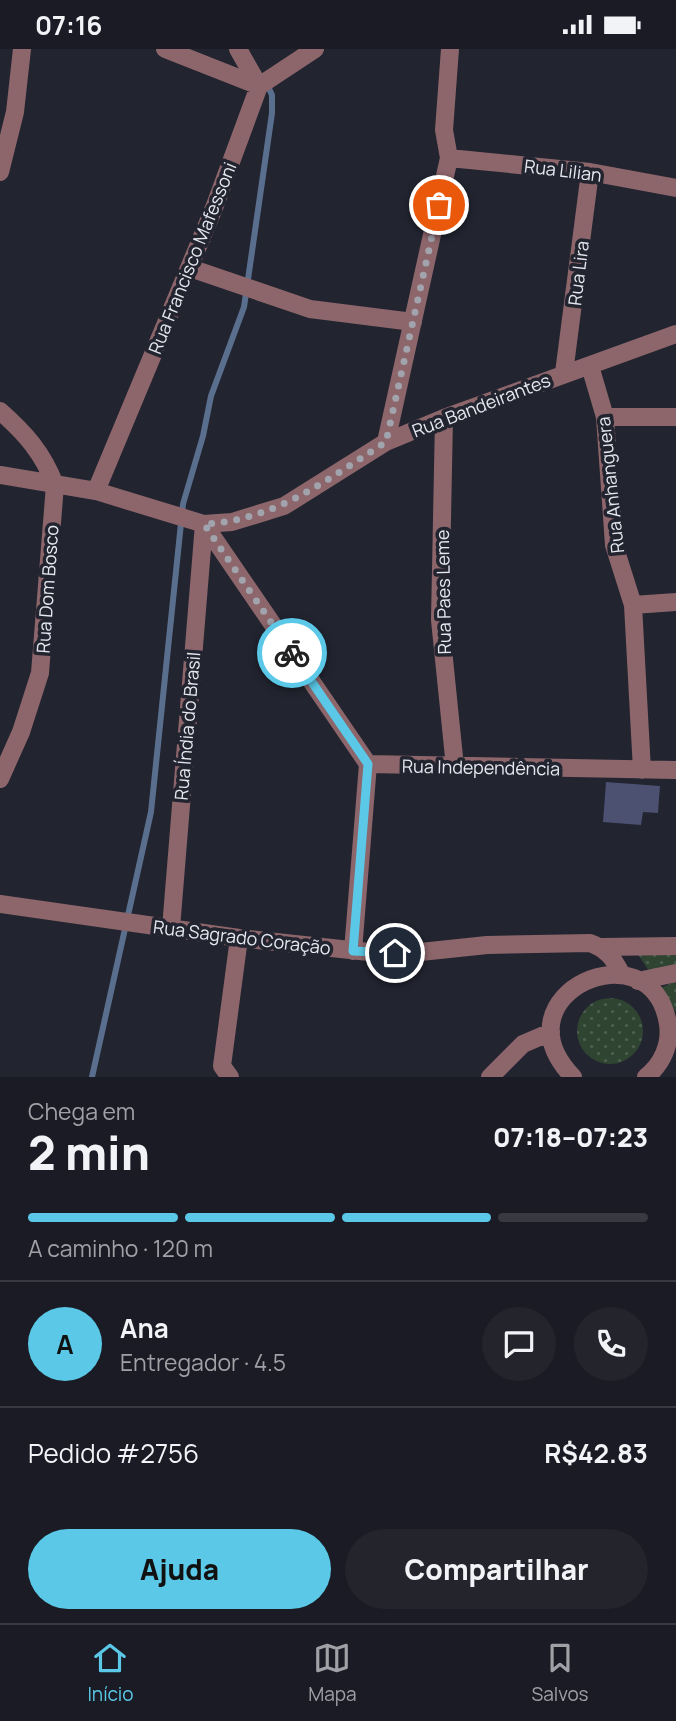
<!DOCTYPE html>
<html lang="pt">
<meta charset="utf-8">
<style>
body{margin:0;font-family:Manrope,sans-serif;background:#23242c;color:#f1f3f6;height:100vh;display:flex;flex-direction:column;font-size:26px;white-space:nowrap}
*{box-sizing:border-box;margin:0}
p{font-size:23px;color:#9fa1a6}
.icon{flex:none;width:38px;height:38px;fill:none;stroke:currentColor;stroke-width:2;stroke-linecap:round;stroke-linejoin:round}
.map{position:relative;height:1028px;overflow:hidden}
.drawer{display:flex;flex-direction:column;background:#1a1b24;flex:1}
.drawer>*{flex:none}
.pin{position:absolute;display:grid;place-items:center;width:60px;height:60px;color:#fff;margin:-30px;border:4px solid #fff;border-radius:50%;box-shadow:0 2px 7px #0007}
.courier{position:absolute;display:grid;place-items:center;width:70px;height:70px;margin:-35px;border:5px solid #5ac8e6;border-radius:50%;background:#fff;color:#222;box-shadow:0 2px 9px #0007}
.summary em{font-style:normal;font-weight:800}
.summary div{display:flex;flex-direction:column-reverse}
.summary{display:flex;align-items:center;justify-content:space-between;height:119px;padding:0 28px}
h1{font-size:46px;font-weight:800;line-height:52px}
.bar{display:grid;grid-template-columns:repeat(4,1fr);gap:10px 7px;align-content:center;height:84px;padding:0 28px}
.bar i{height:9px;border-radius:5px;background:#383941}
.bar .on{background:#5ac8e6}
.bar p{grid-column:span 4}
.line{display:flex;align-items:center;gap:18px;padding:0 28px;border-top:2px solid #383941}
.line div{flex:1}
.round{display:grid;place-items:center;flex:none;width:74px;height:74px;border-radius:37px;background:#23242c}
.primary-button{display:flex;gap:14px;margin-top:auto;padding:14px 28px}
.primary-button a{flex:1;height:80px;border-radius:42px;background:#5ac8e6;color:#111;font-size:28px;font-weight:800;line-height:80px;text-align:center}
.primary-button a+a{background:#23242c;color:#f1f3f6}
.status{display:flex;justify-content:space-between;align-items:center;height:49px;padding:0 35px;background:#1a1b24;direction:ltr}
.status svg{height:19px;fill:currentColor}
.dock{display:flex;justify-content:space-around;align-items:center;height:98px;border-top:2px solid #383941;background:#1a1b24;font-size:19px;color:#9fa1a6}
.dock a{display:grid;justify-items:center;gap:4px}
.dock .on{color:#5ac8e6}
.map>svg:first-child{display:block}
.grass{fill:url(#grass-dots)}
.lines{fill:none;stroke-linecap:round;stroke-linejoin:round}
.stream{stroke:#5a6f8e;stroke-width:6}
.building{fill:#4c5071}
.minor{stroke:#8d666b;stroke-width:18}
.done{stroke:#a1a3ad;stroke-width:7;stroke-dasharray:0 12.6}
.route{stroke:#5ac8e6;stroke-width:9}
.labels{text-anchor:middle;dominant-baseline:central;stroke-width:7;stroke-linejoin:round;paint-order:stroke}
.street-label{font-size:18px;fill:#e6e8f0;stroke:#222430}
</style>
<div class="status"><b>07:16</b><svg viewBox="0 0 49 12"><path d="M0 12V9h3v3zM5 12V6h3v6zM10 12V3h3v9zM15 12V0h3v12zM26 1h20v11H26zM47 4h2v5h-2z"/></svg></div>
<div class="map">
<svg width="676" height="1028" viewBox="0 0 676 1028">
<defs>
<pattern id="grass-dots" width="8" height="8" patternUnits="userSpaceOnUse" patternTransform="scale(1.75)"><rect width="8" height="8" fill="#2f4532"/><path d="M2 2h.1M6 6h.1" fill="none" stroke="#4d6050" stroke-width="1.8" stroke-linecap="round"/></pattern>
</defs>
<rect width="100%" height="100%" fill="#222430"/>
<path class="grass" d="M635 901 676 902V916L649 922Z
M676 932V963L661 939Z
M577 982a33 33 0 1 1 66 0a33 33 0 1 1-66 0Z"/>
<g class="lines">
<path class="stream" d="M92 1028 151 763 183 455 203 387 211 347 244 258 272 64V46L266 33"/>
</g>
<path class="building" d="M606 733 660 737 658 764 643 763 641 776 603 773Z"/>
<g class="lines">
<path class="minor" d="M165 0 259 37
M238 0 259 37
M449 109 590 123 676 139
M0 123 15 63 22 0
M190 219 310 260 413 273
M590 317 605 368 614 496 633 556 642 721
M564 324 590 123
M0 362C25 384 43 404 55 436L40 624 21 683 0 730
M605 368H676
M444 369 440 571 455 718
M386 393 449 109 444 81 450 0
M0 426 96 442 204 475 232 473 284 457 386 393 444 369 676 285
M96 442 214 159 259 37 315 0
M204 475 368 715
M633 556 676 553
M368 715 676 721
M0 855 239 889 378 904H411L487 896 590 894C607 900 614 910 622 926
M171 879 204 475
M602 898 676 897
M353 902 368 715
M638 932 676 924
M230 1028 222 1017 239 889
M490 1028 523 995 551 983
M573 1028C493 945 652 875 668 975 671 996 662 1015 646 1028"/>
</g>
<g class="lines">
<path class="done" d="M292 604 204 475C277 471 326 431 386 393L439 156"/>
<path class="route" d="M292 604 368 715 353 902 395 904"/>
</g>
<g class="labels">
<g class="street-label">
<text transform="translate(563 121) rotate(7)">Rua Lilian</text>
<text transform="translate(192 209) rotate(-68)">Rua Francisco Mafessoni</text>
<text transform="translate(578 224) rotate(-83)">Rua Lira</text>
<text transform="translate(481 356) rotate(-21)">Rua Bandeirantes</text>
<text transform="translate(610 436) rotate(-96)">Rua Anhanguera</text>
<text transform="translate(47 540) rotate(-86)">Rua Dom Bosco</text>
<text transform="translate(443 543) rotate(-91)">Rua Paes Leme</text>
<text transform="translate(187 677) rotate(-85)">Rua Índia do Brasil</text>
<text transform="translate(481 718) rotate(1)">Rua Independência</text>
<text transform="translate(242 888) rotate(7)">Rua Sagrado Coração</text>
</g>
</g>
</svg>
<div class="pin" style="left:439px;top:156px;background:#ea580c"><svg class="icon" aria-label="bag" viewBox="0 0 24 24"><path d="M5 8h14l-1 12H6zM9 8a3 3 0 0 1 6 0"/></svg></div>
<div class="pin" style="left:395px;top:904px;background:#1f2937"><svg class="icon" aria-label="home" viewBox="0 0 24 24"><path d="M3 11l9-7 9 7M6 9v11h12V9"/></svg></div>
<div class="courier" style="left:292px;top:604px"><svg class="icon" aria-label="bike" viewBox="0 0 24 24"><circle cx="6" cy="16" r="4"/><circle cx="18" cy="16" r="4"/><path d="M6 16l4-8h5l3 8M10 8l3 8H6M13 5h3"/></svg></div>
</div>
<section class="drawer">
<div class="summary"><div><h1>2 min</h1><p>Chega em</p></div><em>07:18–07:23</em></div>
<div class="bar"><i class="on"></i><i class="on"></i><i class="on"></i><i></i><p>A caminho · 120 m</p></div>
<div class="line" style="height:126px"><b class="round" style="background:#5ac8e6;color:#111">A</b><div><b>Ana</b><p>Entregador · 4.5</p></div><a class="round"><svg class="icon" aria-label="chat" viewBox="0 0 24 24"><path d="M4 5h16v11H9l-5 4z"/></svg></a><a class="round"><svg class="icon" aria-label="phone" viewBox="0 0 24 24"><path d="M5 4h4l2 5-3 2q2 4 5 5l2-3 5 2v4C11 20 4 13 5 4z"/></svg></a></div>
<div class="line" style="height:91px"><div>Pedido #2756</div><b>R$42.83</b></div>
<div class="primary-button"><a>Ajuda</a><a>Compartilhar</a></div>
</section>
<nav class="dock">
<a class="on"><svg class="icon" aria-label="home" viewBox="0 0 24 24"><path d="M3 11l9-7 9 7M6 9v11h12V9"/></svg>Início</a>
<a><svg class="icon" aria-label="map" viewBox="0 0 24 24"><path d="M3 6l6-2 6 2 6-2v14l-6 2-6-2-6 2zM9 4v14M15 6v14"/></svg>Mapa</a>
<a><svg class="icon" aria-label="saved" viewBox="0 0 24 24"><path d="M7 4h10v16l-5-4-5 4z"/></svg>Salvos</a>
</nav>
